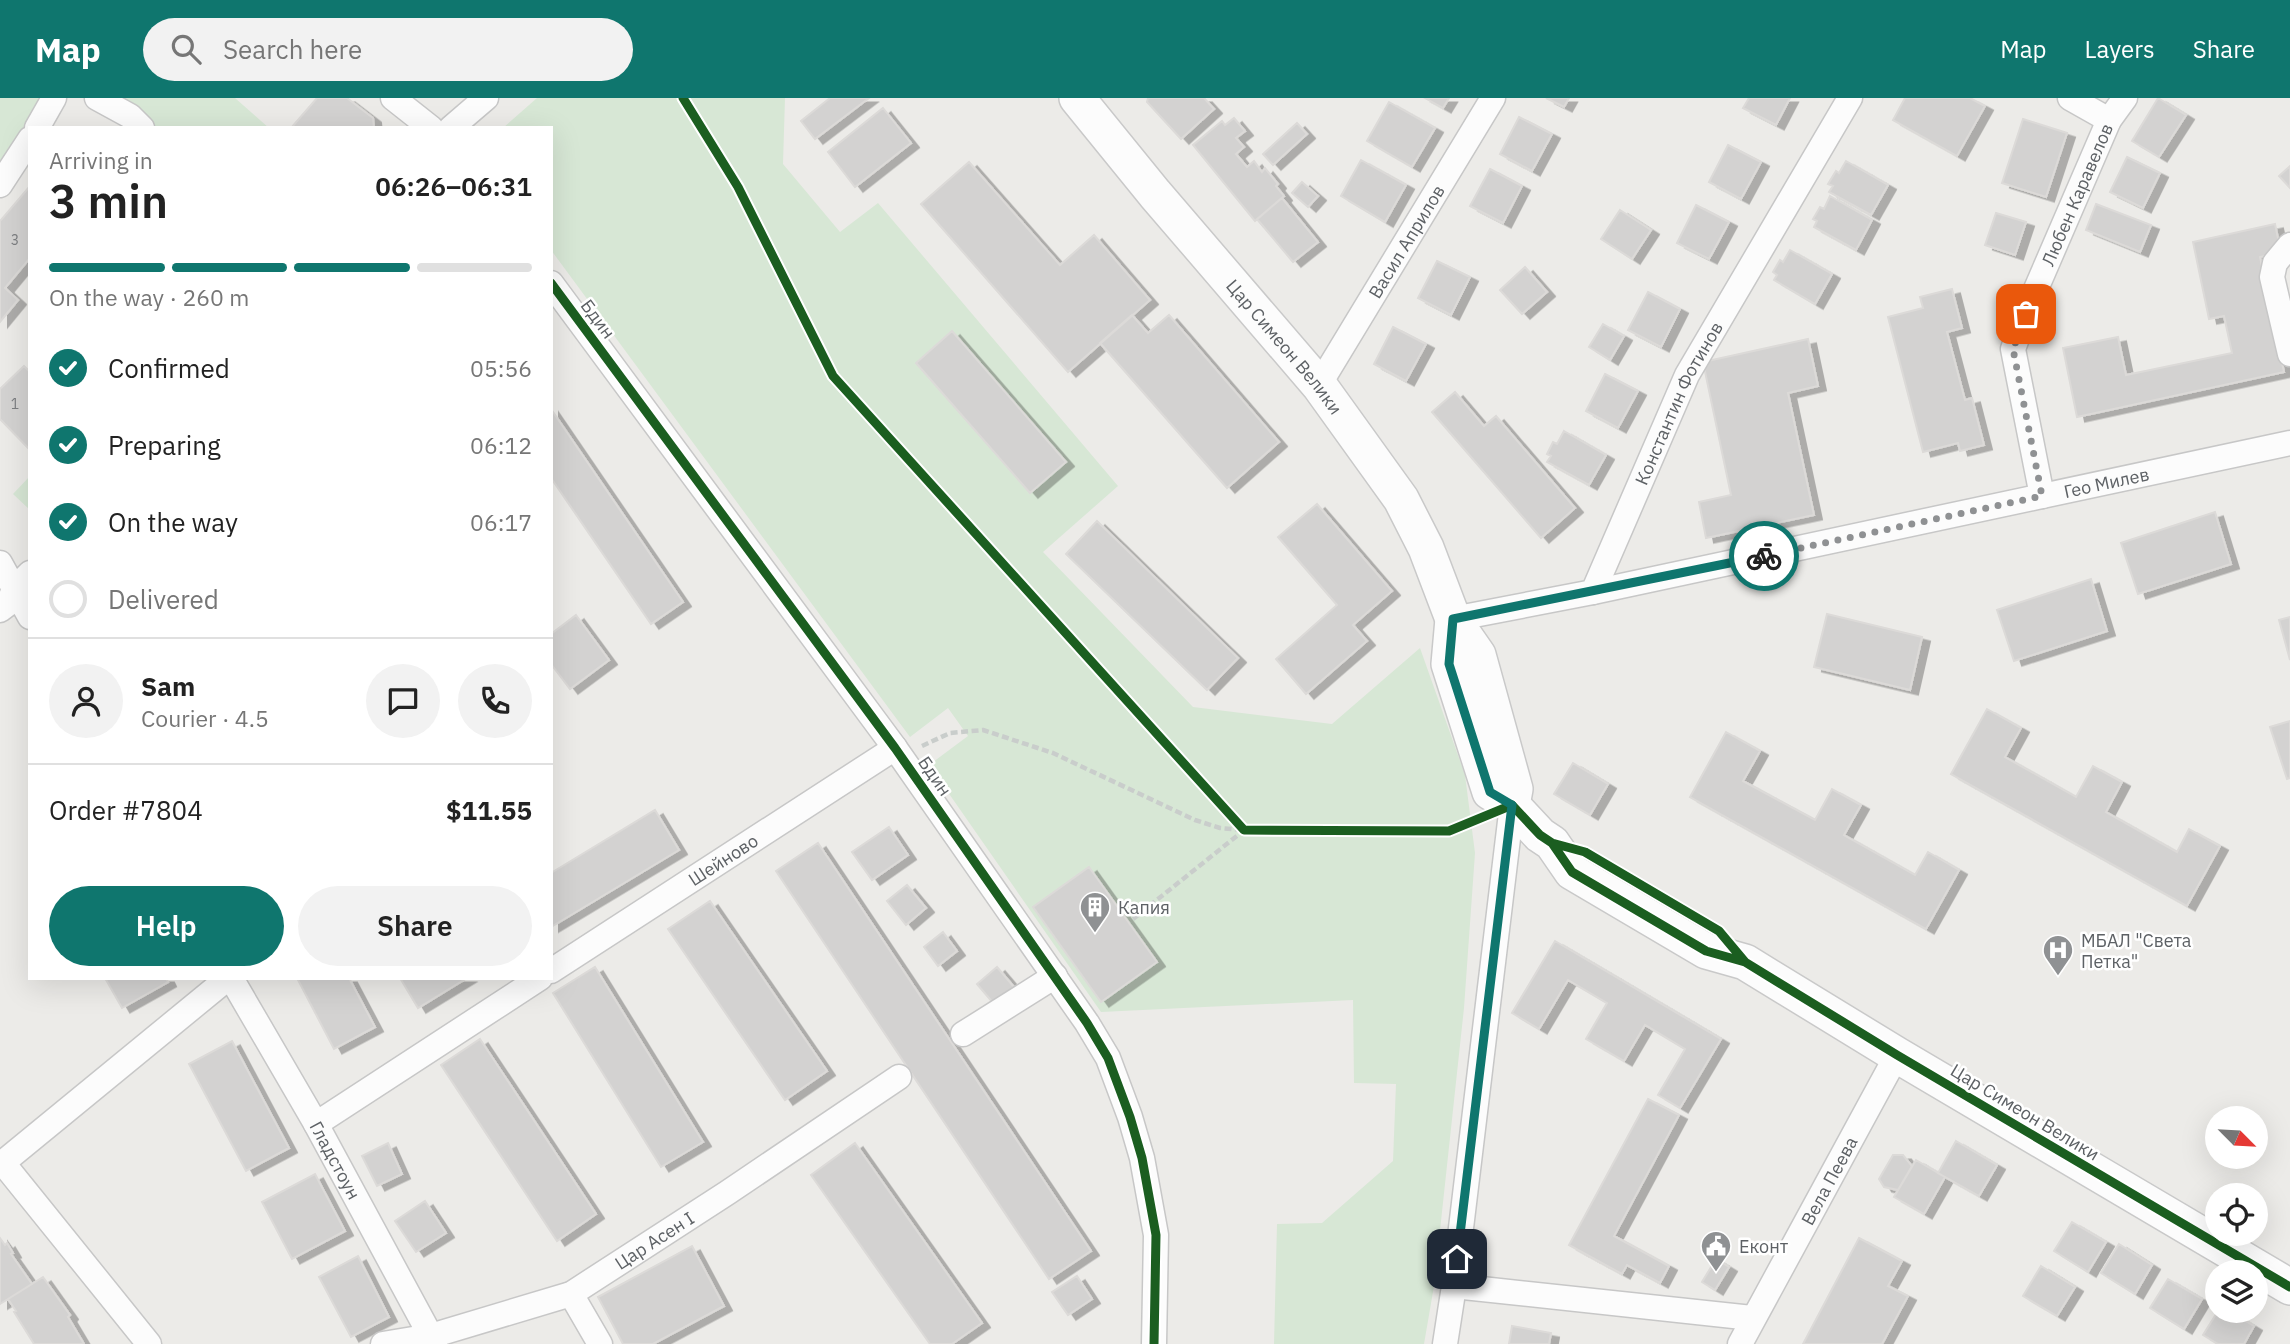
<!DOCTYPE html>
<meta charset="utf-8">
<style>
body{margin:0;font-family:"IBM Plex Sans",sans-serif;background:#f2f2f2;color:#222;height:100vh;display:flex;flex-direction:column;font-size:26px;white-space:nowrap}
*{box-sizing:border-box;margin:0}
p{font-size:23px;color:#767676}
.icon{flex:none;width:38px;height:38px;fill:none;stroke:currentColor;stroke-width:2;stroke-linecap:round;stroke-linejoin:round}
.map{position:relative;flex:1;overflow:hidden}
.drawer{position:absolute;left:28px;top:28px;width:525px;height:854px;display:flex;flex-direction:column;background:#fff;border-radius:0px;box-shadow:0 7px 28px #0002}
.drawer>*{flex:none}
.needle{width:46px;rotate:114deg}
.fabs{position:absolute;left:2205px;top:1008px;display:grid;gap:14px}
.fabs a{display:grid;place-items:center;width:63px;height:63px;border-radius:50%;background:#fff;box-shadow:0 7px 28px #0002;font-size:35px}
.pin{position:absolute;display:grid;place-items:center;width:60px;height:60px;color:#fff;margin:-30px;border-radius:14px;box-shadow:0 4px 10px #0006}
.courier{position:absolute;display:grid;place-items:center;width:70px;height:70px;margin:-35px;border:5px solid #0f766e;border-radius:50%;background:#fff;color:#222;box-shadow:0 2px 9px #0007}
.summary em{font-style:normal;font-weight:600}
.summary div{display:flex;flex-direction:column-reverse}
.summary{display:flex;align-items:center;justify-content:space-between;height:119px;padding:0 21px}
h1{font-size:46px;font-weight:600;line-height:52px}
.bar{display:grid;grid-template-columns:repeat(4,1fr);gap:10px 7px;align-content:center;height:84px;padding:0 21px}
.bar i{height:9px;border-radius:5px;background:#e0e0e0}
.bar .active{background:#0f766e}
.bar p{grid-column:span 4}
.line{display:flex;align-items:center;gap:18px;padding:0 21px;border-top:2px solid #e0e0e0}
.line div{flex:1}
.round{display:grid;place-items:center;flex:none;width:74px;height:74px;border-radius:37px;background:#f2f2f2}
ol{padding:0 21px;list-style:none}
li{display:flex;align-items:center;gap:21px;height:77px}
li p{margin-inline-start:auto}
li .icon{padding:7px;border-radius:50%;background:#0f766e;color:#fff;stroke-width:4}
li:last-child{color:#767676}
li i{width:38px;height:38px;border:4px solid #e0e0e0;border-radius:50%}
.button{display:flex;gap:14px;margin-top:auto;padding:14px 21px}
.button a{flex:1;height:80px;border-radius:42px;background:#0f766e;color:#fff;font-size:28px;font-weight:600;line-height:80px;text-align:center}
.button a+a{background:#f2f2f2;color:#222}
header{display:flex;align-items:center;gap:42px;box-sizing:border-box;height:98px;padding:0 35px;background:#0f766e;color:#fff}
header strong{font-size:33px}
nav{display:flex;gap:38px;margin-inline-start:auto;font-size:24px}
.search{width:490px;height:63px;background:#f2f2f2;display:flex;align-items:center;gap:18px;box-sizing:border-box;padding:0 24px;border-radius:38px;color:#767676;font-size:26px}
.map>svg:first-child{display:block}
.green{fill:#d7e7d5}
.building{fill:#d3d2d1;stroke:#dcdad8;stroke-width:2;filter:url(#shadow)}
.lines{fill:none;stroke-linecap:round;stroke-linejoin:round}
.minor-casing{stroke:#c7c7c7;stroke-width:27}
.secondary-casing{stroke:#c9c9c9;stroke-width:38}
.path{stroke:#c9cdcb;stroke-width:4.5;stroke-dasharray:7 3.5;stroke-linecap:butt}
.minor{stroke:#fcfcfc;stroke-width:24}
.secondary{stroke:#fcfcfc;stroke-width:35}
.cycleway-casing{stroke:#fff;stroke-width:13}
.cycleway{stroke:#1b5e20;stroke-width:9}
.done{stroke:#8f9193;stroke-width:7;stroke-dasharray:0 12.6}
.route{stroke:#0f766e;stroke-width:9}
.labels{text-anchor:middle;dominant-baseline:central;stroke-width:5;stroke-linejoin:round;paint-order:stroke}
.number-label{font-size:14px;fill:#7c7e81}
.street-label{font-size:18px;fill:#5d6165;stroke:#fff}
.poi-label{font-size:18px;fill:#5d6165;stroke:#fff;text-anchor:start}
</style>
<header>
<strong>Map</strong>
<div class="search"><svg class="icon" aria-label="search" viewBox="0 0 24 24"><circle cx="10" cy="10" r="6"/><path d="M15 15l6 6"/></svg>Search here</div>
<nav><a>Map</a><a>Layers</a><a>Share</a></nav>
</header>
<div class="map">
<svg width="2290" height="1246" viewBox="0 0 2290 1246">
<defs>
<filter id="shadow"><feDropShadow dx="8" dy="4.5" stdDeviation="0" flood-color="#0004"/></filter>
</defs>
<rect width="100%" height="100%" fill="#ecebe8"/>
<path class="green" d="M0 0H46L0 73Z
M112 0H235L269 30H151Z
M537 0H785L783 66 840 134 878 105 1118 388 1043 454 1193 609 1332 626 1420 550 1465 677 1475 755 1464 910 1434 1188 1424 1246H1274L1277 1126 1322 1125 1393 1063 1396 986 1354 985 1353 902 1101 914 929 667 968 638 948 610 910 639 551 152V30H503Z
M30 378V412L13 396Z"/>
<path class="building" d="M317 0H347L373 20 374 30H291Z
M830 0H869L815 41 801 23Z
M1148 0H1204L1214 11 1181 41 1147 4Z
M1425 0H1449L1443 10Z
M1546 0H1569L1564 9Z
M1749 0H1790L1776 27 1743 10Z
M1905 0H1970L1985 8 1957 58 1893 22Z
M2158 0 2186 17 2159 59 2132 43Z
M1389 4 1435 30 1412 69 1367 43Z
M883 10 911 45 855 89 828 54Z
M1519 19 1552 36 1532 73 1500 56Z
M1234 20 1245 33 1236 40 1244 49 1236 56 1247 69 1254 63 1262 74 1265 70 1278 86 1276 88 1284 98 1255 123 1193 47 1222 23 1225 27Z
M2023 21 2067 35 2046 99 2002 85Z
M1297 25 1307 36 1273 67 1263 56Z
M1728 47 1761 64 1741 101 1709 84Z
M2127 59 2160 75 2143 110 2110 94Z
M1361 62 1406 87 1385 124 1341 98Z
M1846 63 1888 87 1871 117 1829 94 1833 88 1828 86 1836 73 1839 75Z
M969 64 1060 167 1094 137 1150 202 1068 274 921 106Z
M2290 68V90L2279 78Z
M1490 71 1522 88 1503 125 1470 108Z
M1302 84 1318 98 1308 109 1292 95Z
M30 88V160L5 190 18 202 0 224V123Z
M1830 98 1872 122 1856 152 1814 129 1817 123 1813 121 1820 109 1824 111Z
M1282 100 1318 144 1293 164 1257 121Z
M2096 106 2151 127 2140 154 2086 132Z
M1696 107 1729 124 1709 161 1677 145Z
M1620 112 1651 132 1632 161 1601 141Z
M1996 115 2026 124 2015 157 1985 147Z
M2275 126 2281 155 2260 159 2284 274 2077 319 2063 250 2118 239 2126 277 2232 255 2224 218 2209 221 2193 144Z
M1790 152 1832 176 1815 206 1774 182 1777 177 1773 174 1780 162 1783 164Z
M1437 163 1470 179 1451 217 1418 200Z
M1525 169 1547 194 1522 216 1500 192Z
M1952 191 1962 230 1947 234 1965 302 1972 300 1984 347 1960 353 1958 345 1923 354 1888 219 1923 210 1920 199Z
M1648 194 1680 211 1661 249 1628 232Z
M1132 217 1148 235 1169 217 1279 344 1227 390 1100 245Z
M1603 226 1624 238 1610 262 1589 249Z
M1393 229 1426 246 1406 283 1374 266Z
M952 233 1066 364 1030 395 916 265Z
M1808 241 1818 288 1788 295 1814 417 1706 440 1699 404 1731 397 1703 264Z
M24 268 30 274V352L0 321V291Z
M1605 276 1638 293 1618 330 1586 313Z
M1455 294 1484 328 1496 318 1575 410 1541 440 1432 314Z
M551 311 683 504 651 526 551 380Z
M1564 333 1606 357 1589 387 1547 364 1551 358 1547 356 1553 344 1557 346Z
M1317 406 1392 493 1353 527 1367 543 1306 596 1276 561 1337 507 1278 439Z
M2215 414 2231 466 2138 496 2121 445Z
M1097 423 1238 560 1207 592 1066 456Z
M2091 481 2107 533 2014 563 1997 512Z
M1827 516 1922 539 1910 592 1814 569Z
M576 517 609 562 570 591 551 566V536Z
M2290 519V562L2279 522Z
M1987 611 2021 630 2005 659 2076 699 2093 668 2122 684 2106 714 2177 754 2189 731 2220 748 2187 808 1951 676Z
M2290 623V680L2287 681 2270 629Z
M1726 634 1760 653 1743 683 1815 722 1832 691 1861 707 1844 737 1915 777 1928 754 1959 772 1926 831 1690 699Z
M1573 665 1608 686 1590 717 1554 696Z
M655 712 679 752 551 829V775Z
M889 729 908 757 872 782 852 754Z
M818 745 1091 1153 1049 1181 776 773Z
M1089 769 1157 864 1101 904 1033 809Z
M907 787 926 810 906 827 887 803Z
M710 803 827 973 785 1002 668 831Z
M943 834 957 853 938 868 924 849Z
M1555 843 1721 941 1680 1010 1658 997 1685 951 1645 927 1624 963 1586 941 1607 905 1568 882 1539 931 1512 915Z
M595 869 703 1044 661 1069 553 895Z
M997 869 1014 889 994 906 977 886Z
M105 880H166L168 884 122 910Z
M297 880H349L375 929 334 951Z
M400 880H467L418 910Z
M480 941 596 1116 557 1143 441 967Z
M232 943 289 1050 246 1073 189 966Z
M1648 1001 1679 1017 1614 1138 1669 1168 1660 1185 1627 1167 1622 1176 1569 1147Z
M1956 1043 1997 1067 1979 1098 1938 1075Z
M388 1045 402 1076 377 1088 362 1058Z
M855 1045 982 1225 952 1246H930L811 1077Z
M1893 1057H1903L1912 1068 1898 1092 1884 1089 1879 1081Z
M1916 1062 1945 1079 1924 1116 1894 1099Z
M315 1076 345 1133 292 1161 262 1104Z
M425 1103 446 1135 416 1154 395 1123Z
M2072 1124 2106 1144 2088 1174 2054 1153Z
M0 1140 5 1147 7 1145 13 1155 11 1156 32 1186 0 1206Z
M1859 1140 1902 1163 1888 1188 1908 1198 1882 1246H1803Z
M2119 1146 2152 1167 2135 1196 2101 1175Z
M692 1148 724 1208 653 1246H623L598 1199Z
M358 1158 389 1219 351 1239 319 1179Z
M1716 1161 1729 1169 1715 1192 1702 1184Z
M2041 1168 2075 1189 2057 1218 2023 1198Z
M1077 1178 1092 1201 1068 1217 1052 1194Z
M43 1179 70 1217 68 1219 84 1246H34L14 1214 16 1213 8 1201Z
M2168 1181 2202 1201 2184 1231 2150 1210Z
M2218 1213H2229L2254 1228 2244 1246H2218L2203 1237Z
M1512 1228 1551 1235 1549 1246H1509Z"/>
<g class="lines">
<g class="minor-casing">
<g id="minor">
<path d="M97 0 130 18 142 30"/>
<path d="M393 0 431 30"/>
<path d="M2070 0 2109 22"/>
<path d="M37 30 54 0"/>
<path d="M451 30 486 0"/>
<path d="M0 87 30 41"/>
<path d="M2290 147 2275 165 2272 179 2290 256"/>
<path d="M551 185 895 650 1087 925 1108 960 1130 1019 1142 1060 1156 1137 1154 1246"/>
<path id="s1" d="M1319 287 1493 0"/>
<path id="s2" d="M2042 398 2013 251 2033 198 2109 22 2125 0"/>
<path d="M0 465 30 519"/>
<path id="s3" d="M1593 494 2290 345"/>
<path d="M0 512 8 506 14 491 30 475"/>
<path id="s4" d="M1453 521 1593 494 1687 277 1850 0"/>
<path id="s5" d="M551 873 895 650"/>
<path id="s6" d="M231 880 316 1026 435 1246"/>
<path d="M963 936 1055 878"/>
<path d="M316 1026 540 880"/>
<path d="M3 1065 149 1246"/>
<path d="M0 1067 228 880"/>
<path d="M1454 1188 1752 1220"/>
<path d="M571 1196 600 1246"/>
<path id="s7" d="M383 1246 431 1238 571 1196 727 1095 899 979"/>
<path d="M1445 1246 1454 1188 1512 707"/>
<path id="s8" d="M1740 1246 1897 957"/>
</g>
</g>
<g class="secondary-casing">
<g id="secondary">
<path id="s9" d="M1077 0 1155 96 1319 287 1401 401 1426 450 1453 521 1478 557 1515 691 1512 707"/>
<path d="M1453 521 1449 566 1490 694 1512 707 1540 737 1552 745 1572 774 1706 853 1745 864 1897 957 2290 1189"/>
</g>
</g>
<path class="path" d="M683 0 738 89 833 278 1244 732 1449 733 1478 721
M922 648 950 635 983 632 1053 655 1195 722 1220 730 1243 732
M1133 821 1243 733"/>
<use href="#minor" class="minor"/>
<use href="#secondary" class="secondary"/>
<g class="cycleway-casing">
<path id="cycleway" d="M683 0 738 89 833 278 1244 732 1449 733 1512 707 1540 737 1552 745 1572 774 1706 853 1745 864 1897 957 2290 1189
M551 185 895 650 1087 925 1108 960 1130 1019 1142 1060 1156 1137 1154 1246
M1552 745 1585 754 1719 833 1745 864"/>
</g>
<use href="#cycleway" class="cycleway"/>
</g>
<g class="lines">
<path class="done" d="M1764 458 2042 398 2013 251 2026 216"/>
<path class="route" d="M1457 1161 1512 707 1490 694 1449 566 1453 521 1764 458"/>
</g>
<defs>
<g id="building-pin" transform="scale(1.575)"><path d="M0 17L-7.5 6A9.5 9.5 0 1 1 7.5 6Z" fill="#8f9193" stroke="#fff"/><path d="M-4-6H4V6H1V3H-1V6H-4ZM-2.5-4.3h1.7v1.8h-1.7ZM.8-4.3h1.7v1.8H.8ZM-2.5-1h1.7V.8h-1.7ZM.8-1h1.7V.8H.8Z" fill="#fff"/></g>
<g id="hospital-pin" transform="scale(1.575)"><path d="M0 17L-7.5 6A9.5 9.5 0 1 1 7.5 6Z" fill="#8f9193" stroke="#fff"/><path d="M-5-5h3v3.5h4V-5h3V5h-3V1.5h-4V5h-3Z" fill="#fff"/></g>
<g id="civic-pin" transform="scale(1.575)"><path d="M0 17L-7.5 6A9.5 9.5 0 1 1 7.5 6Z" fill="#8f9193" stroke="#fff"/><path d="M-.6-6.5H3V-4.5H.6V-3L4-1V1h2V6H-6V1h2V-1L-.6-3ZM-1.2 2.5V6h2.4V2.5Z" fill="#fff"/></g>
</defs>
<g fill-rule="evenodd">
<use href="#building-pin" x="1095" y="809"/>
<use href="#hospital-pin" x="2058" y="852"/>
<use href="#civic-pin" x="1716" y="1148"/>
</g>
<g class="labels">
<g class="number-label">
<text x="15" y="142">3</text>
<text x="15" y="306">1</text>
</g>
<g class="street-label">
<text stroke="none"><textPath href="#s2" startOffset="317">Любен Каравелов</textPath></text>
<text stroke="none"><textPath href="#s1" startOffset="168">Васил Априлов</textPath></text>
<text transform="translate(598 221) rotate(53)">Бдин</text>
<text stroke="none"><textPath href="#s9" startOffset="324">Цар Симеон Велики</textPath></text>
<text stroke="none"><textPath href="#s4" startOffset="350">Константин Фотинов</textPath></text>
<text stroke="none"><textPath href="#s3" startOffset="525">Гео Милев</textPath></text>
<text transform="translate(935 678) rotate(55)">Бдин</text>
<text stroke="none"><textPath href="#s5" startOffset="205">Шейново</textPath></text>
<text transform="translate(2025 1014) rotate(31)">Цар Симеон Велики</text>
<text stroke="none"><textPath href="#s6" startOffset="210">Гладстоун</textPath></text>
<text stroke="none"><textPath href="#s8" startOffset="186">Вела Пеева</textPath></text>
<text stroke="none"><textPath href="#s7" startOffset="294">Цар Асен I</textPath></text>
</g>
<g class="poi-label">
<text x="1118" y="809">Капия</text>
<text x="2081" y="842">МБАЛ "Света<tspan x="2081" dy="21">Петка"</tspan></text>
<text x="1739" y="1148">Еконт</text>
</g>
</g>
</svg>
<div class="fabs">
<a><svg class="needle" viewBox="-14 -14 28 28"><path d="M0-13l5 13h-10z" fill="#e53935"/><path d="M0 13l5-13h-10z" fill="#767676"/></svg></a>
<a><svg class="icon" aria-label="locate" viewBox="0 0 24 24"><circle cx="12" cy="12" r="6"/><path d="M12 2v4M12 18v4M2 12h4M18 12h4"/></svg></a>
<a><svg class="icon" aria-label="layers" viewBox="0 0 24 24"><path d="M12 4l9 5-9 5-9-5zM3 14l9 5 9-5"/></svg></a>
</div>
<div class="pin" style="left:2026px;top:216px;background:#ea580c"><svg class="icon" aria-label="bag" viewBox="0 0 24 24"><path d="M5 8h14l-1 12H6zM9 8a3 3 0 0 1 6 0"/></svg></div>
<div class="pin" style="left:1457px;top:1161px;background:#1f2937"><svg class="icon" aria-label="home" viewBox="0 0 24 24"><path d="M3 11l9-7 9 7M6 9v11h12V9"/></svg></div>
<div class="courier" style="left:1764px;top:458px"><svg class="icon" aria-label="bike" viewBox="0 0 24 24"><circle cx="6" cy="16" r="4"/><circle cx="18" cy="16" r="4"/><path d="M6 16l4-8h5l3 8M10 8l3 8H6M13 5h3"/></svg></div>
<section class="drawer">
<div class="summary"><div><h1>3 min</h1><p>Arriving in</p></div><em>06:26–06:31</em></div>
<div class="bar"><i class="active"></i><i class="active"></i><i class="active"></i><i></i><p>On the way · 260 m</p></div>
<ol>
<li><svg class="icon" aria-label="check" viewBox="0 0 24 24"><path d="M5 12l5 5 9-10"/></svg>Confirmed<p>05:56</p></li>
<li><svg class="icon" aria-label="check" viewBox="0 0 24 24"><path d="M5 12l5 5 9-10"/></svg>Preparing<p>06:12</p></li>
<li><svg class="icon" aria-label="check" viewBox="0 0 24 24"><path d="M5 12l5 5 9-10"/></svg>On the way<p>06:17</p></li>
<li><i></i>Delivered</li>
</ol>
<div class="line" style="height:126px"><a class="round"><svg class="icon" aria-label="person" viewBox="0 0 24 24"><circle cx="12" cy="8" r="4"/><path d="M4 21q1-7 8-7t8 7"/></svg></a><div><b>Sam</b><p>Courier · 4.5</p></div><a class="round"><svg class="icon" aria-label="chat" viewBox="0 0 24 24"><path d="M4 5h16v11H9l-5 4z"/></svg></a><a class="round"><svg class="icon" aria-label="phone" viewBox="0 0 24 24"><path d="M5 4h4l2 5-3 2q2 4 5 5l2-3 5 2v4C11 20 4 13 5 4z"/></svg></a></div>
<div class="line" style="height:91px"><div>Order #7804</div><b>$11.55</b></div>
<div class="button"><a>Help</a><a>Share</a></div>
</section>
</div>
